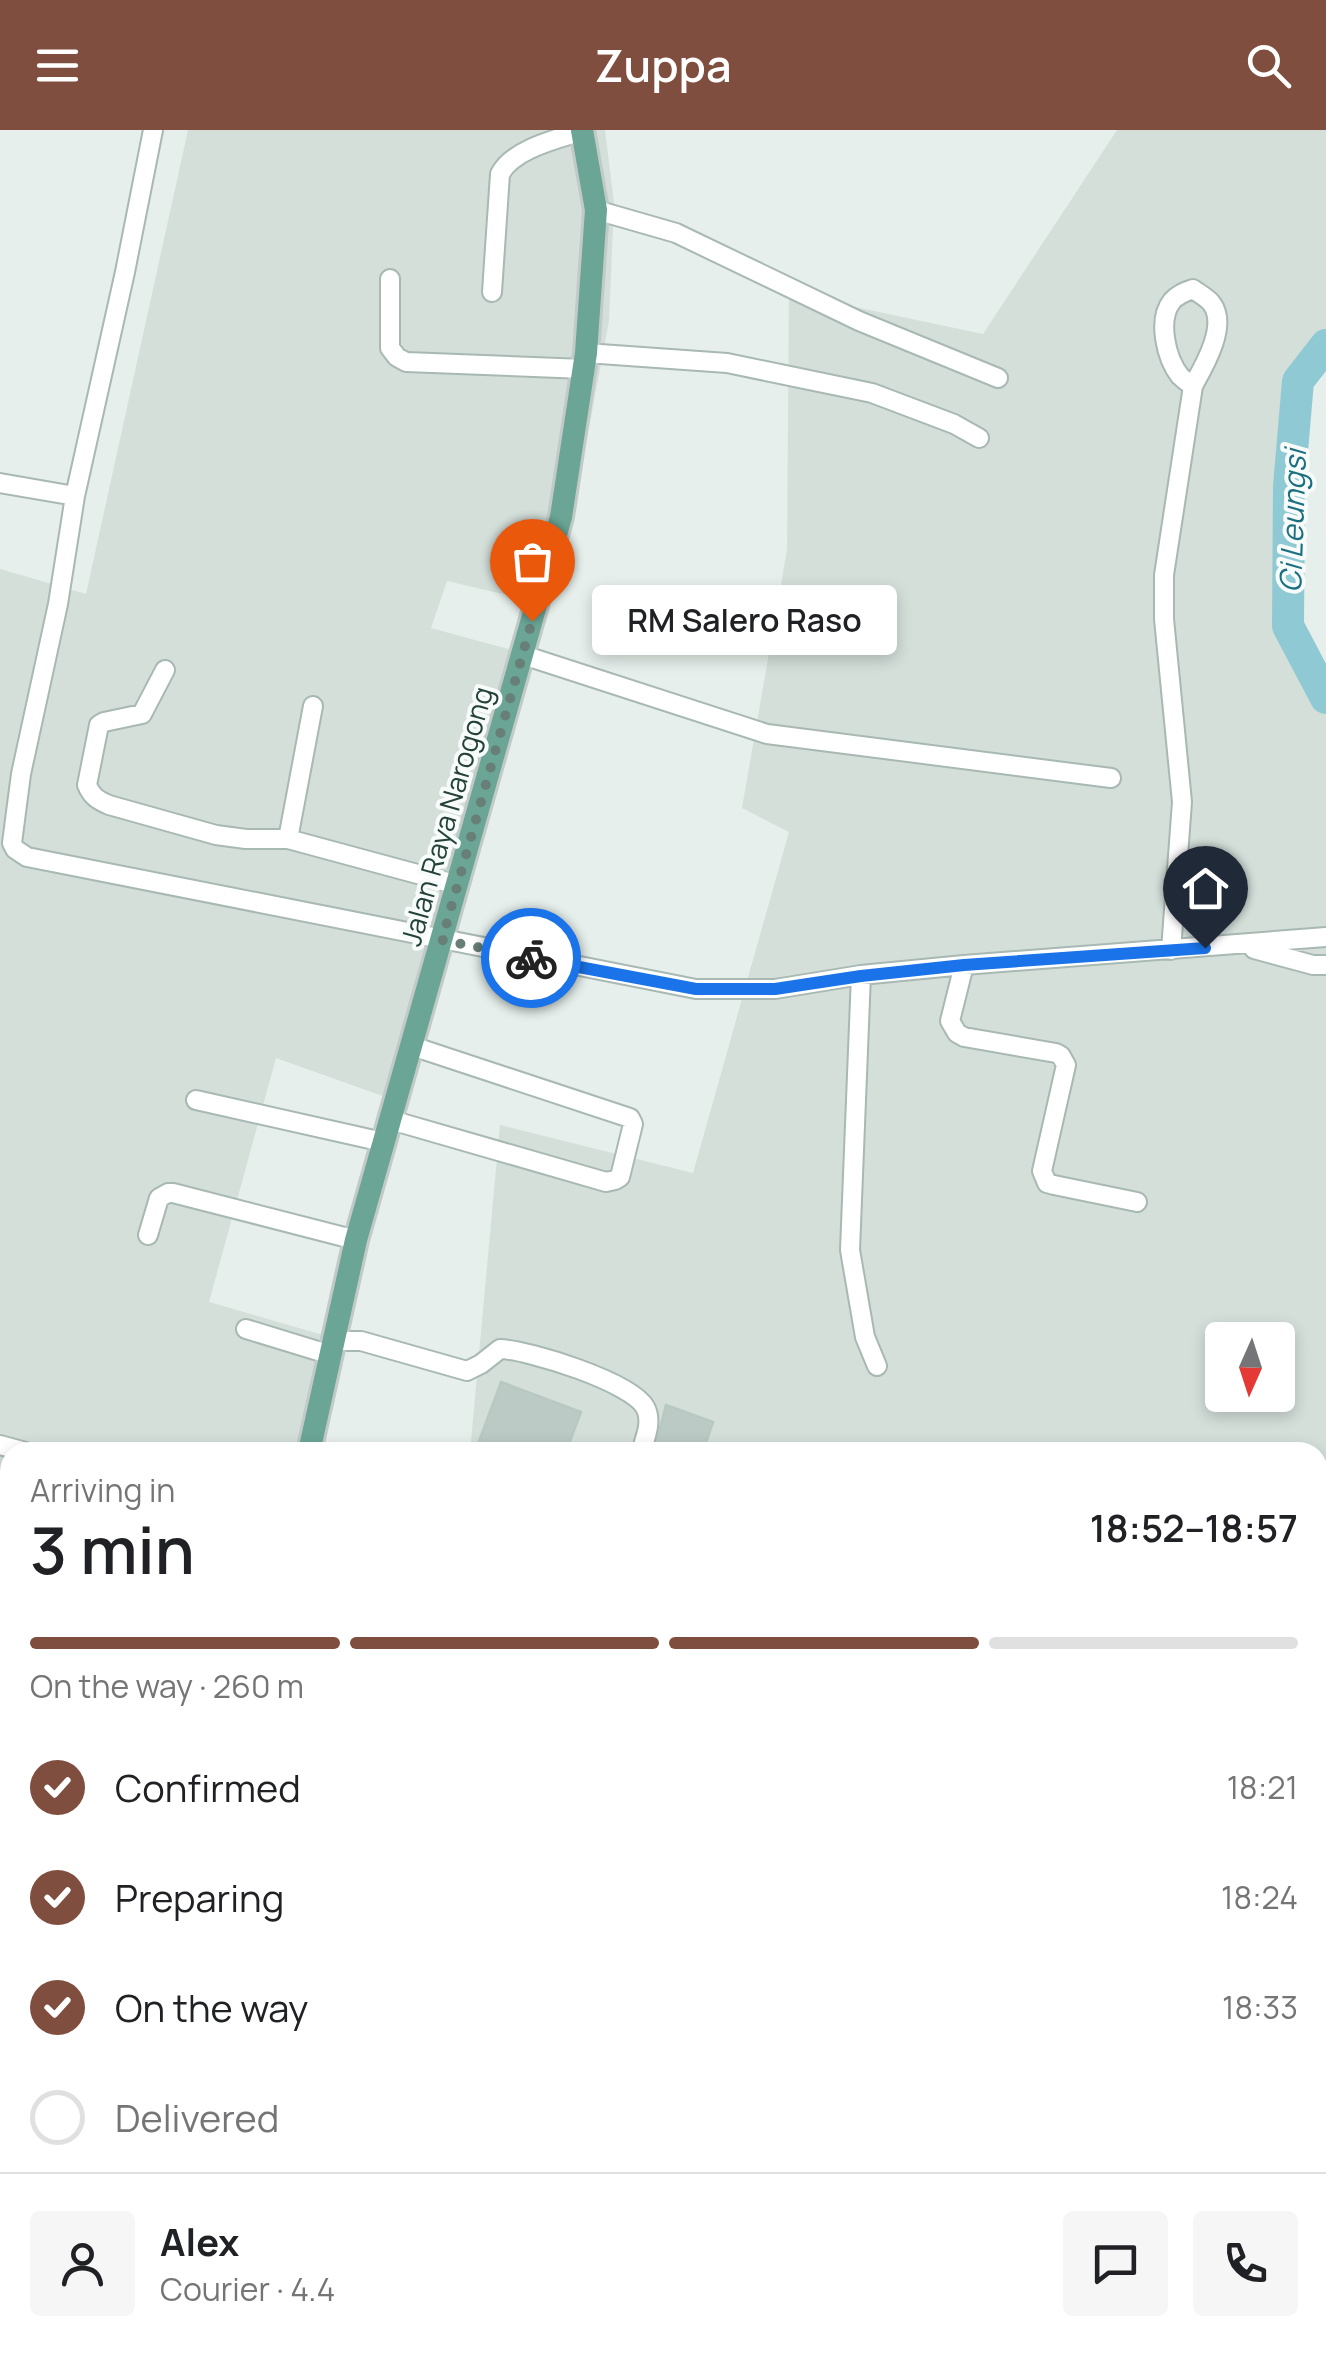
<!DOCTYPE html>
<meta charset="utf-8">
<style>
body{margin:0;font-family:Manrope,sans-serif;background:#f6f6f6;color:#202124;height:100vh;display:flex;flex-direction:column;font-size:38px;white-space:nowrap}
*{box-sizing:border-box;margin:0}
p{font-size:32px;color:#757577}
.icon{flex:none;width:55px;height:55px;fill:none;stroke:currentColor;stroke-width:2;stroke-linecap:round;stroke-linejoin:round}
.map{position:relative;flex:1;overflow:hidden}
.drawer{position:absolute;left:0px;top:1312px;width:1328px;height:932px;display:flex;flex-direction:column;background:#fff;border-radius:30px 30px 0 0;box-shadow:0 5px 15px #0003}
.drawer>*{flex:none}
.needle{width:65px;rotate:183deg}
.controls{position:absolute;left:1205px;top:1192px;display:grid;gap:20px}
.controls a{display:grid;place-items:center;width:90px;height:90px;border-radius:10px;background:#fff;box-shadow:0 5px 15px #0003;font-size:50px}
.pin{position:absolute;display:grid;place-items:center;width:85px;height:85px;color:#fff;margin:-102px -42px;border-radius:50% 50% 50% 0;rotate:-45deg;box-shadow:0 0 10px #0007}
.pin .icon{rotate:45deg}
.courier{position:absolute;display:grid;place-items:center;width:100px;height:100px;margin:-50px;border:8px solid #1a73e8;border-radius:50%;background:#fff;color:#222;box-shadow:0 2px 12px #0007}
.bubble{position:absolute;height:70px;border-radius:10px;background:#fff;box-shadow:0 5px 15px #0003;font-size:32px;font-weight:600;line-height:70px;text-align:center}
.summary em{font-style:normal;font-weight:600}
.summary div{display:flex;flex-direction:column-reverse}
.summary{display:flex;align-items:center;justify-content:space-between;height:170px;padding:0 30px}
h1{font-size:65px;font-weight:600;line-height:75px}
.bar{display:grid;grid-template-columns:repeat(4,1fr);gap:15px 10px;align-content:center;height:120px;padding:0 30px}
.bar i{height:12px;border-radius:8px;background:#e0e0e0}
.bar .active{background:#7f4e3f}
.bar p{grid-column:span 4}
.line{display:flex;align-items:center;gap:25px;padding:0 30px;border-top:2px solid #e0e0e0}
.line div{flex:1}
.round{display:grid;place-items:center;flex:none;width:105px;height:105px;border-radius:10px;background:#f6f6f6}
ol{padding:0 30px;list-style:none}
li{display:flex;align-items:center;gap:30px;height:110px}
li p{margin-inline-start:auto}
li .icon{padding:10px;border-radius:50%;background:#7f4e3f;color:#fff;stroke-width:4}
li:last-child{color:#757577}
li i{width:55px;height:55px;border:5px solid #e0e0e0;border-radius:50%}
header{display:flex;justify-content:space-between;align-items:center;height:130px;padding:0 30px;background:#7f4e3f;color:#fff;font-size:45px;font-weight:600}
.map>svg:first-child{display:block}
.built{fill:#d4dfda;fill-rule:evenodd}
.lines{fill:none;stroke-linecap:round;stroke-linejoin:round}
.river{stroke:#8ec9d4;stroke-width:32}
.building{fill:#bbcac4;stroke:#b8c9c2;stroke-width:2.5}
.minor-casing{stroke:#a8b8b2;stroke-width:22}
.major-casing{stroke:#c2cac8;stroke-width:28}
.minor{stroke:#fff;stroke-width:18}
.major{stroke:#6aa596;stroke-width:22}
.done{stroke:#687f78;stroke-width:10;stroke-dasharray:0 18}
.route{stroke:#1a73e8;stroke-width:12}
.labels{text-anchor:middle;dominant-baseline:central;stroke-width:8;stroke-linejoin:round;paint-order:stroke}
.street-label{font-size:28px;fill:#24423a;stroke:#f7fbf9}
.water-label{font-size:30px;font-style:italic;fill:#1c6f80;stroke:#f7fbf9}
</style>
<header><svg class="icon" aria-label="menu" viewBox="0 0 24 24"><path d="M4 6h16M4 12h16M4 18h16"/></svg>Zuppa<svg class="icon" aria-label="search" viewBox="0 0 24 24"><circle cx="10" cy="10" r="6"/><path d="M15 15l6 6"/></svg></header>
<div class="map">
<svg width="1326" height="2243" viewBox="0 0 1326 2243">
<rect width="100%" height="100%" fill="#e6efeb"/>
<path class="built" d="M188 0H605L614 73 609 191 589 298 541 473 447 451 431 498 523 523 405 974 276 928 209 1172 337 1209 303 1322H10V1763L0 1760V439L86 464Z
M1117 0H1326V213L1297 249 1289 356 1288 495 1326 568V2243H670L672 2235H1318V1322H470L500 995 693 1043 789 702 742 678 787 420 789 163 983 204ZM1222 1210H1278V1265H1222Z"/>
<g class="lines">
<path class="river" d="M1326 215 1298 251 1289 356 1288 496 1326 568"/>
</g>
<path class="building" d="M501 1252 581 1282 566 1322H475Z
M666 1275 713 1292 703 1322H654Z"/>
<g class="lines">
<g class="minor-casing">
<path id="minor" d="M153 0 125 142 75 366 58 474 21 644 12 713 15 719 27 727 696 859H775L861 845 964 835 1326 807
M596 80 676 103 859 191 998 248
M390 149V218L397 227 406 232 584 239
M492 162 500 44C513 19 557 9 582 1
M586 223 727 233 872 263 954 294 979 308
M0 353 75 366
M523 525 767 604 1111 648
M165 540 142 584 104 592 99 595 87 655C92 667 98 670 109 675L216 705 246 709H288
M313 576 288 709 458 755
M1254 819 1313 835H1326
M1171 820 1182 672 1164 489V445L1193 256C1204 236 1228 196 1212 174 1208 168 1198 163 1193 159 1185 162 1178 164 1172 171 1157 190 1166 228 1180 246 1184 250 1188 253 1193 256
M964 835 950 891 957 903 964 907 1056 923 1061 926 1066 935 1042 1041 1047 1053 1054 1055 1137 1072
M861 845 850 1120 865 1207 877 1236
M196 970 383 1012
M391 990 606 1052 615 1050 620 1047 633 994 630 988 412 916
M148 1105 159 1068 168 1063H173L356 1110
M246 1199 331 1225
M334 1211H361L467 1241 481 1234 500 1219C529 1220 631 1252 645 1277 653 1291 645 1308 641 1322
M0 1315 26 1322
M0 1531 10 1534
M0 1643 10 1645
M0 1945 10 1947
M488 2235 521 2243
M362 2243 365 2235
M622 2243 623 2235
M840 2243 842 2235
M1189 2243 1194 2235"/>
</g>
<g class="major-casing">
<path id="major" d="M309 1322 356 1110 561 387 586 223 596 80 582 0
M73 2243 81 2235"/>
</g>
<use href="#minor" class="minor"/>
<use href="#major" class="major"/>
</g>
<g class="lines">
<path class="done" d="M531 828 442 810 532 491"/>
<path class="route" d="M531 828 696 859H775L861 846 964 835 1205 818"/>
</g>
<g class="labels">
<g class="street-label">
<text transform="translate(446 686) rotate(-74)">Jalan Raya Narogong</text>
</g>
<g class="water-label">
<text transform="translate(1292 391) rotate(-88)">Ci Leungsi</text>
</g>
</g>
</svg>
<div class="controls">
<a><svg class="needle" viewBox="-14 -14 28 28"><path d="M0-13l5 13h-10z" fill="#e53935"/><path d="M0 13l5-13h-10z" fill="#757577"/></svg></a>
</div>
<div class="pin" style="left:532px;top:491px;background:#ea580c"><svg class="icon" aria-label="bag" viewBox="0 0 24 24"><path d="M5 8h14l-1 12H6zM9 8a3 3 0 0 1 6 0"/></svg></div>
<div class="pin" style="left:1205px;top:818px;background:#1f2937"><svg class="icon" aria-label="home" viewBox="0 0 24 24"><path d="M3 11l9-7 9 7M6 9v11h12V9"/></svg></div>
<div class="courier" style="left:531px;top:828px"><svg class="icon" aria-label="bike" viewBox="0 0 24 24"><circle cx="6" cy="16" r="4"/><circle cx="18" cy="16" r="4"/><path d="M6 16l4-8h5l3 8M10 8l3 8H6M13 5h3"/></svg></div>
<div class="bubble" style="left:592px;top:455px;width:305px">RM Salero Raso</div>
<section class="drawer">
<div class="summary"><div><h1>3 min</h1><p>Arriving in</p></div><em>18:52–18:57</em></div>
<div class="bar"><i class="active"></i><i class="active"></i><i class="active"></i><i></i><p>On the way · 260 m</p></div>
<ol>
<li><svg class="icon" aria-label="check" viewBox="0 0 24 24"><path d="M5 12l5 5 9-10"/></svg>Confirmed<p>18:21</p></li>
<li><svg class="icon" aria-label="check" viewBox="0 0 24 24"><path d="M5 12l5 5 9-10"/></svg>Preparing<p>18:24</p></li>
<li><svg class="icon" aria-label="check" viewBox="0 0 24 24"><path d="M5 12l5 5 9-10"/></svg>On the way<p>18:33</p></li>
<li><i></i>Delivered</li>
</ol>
<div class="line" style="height:180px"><a class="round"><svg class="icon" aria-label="person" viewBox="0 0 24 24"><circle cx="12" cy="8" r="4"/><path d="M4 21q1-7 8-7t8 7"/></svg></a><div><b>Alex</b><p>Courier · 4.4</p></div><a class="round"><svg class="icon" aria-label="chat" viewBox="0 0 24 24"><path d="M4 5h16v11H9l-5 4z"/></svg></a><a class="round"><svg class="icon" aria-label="phone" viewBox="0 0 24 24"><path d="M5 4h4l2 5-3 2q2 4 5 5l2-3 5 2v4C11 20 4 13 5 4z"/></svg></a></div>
</section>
</div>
